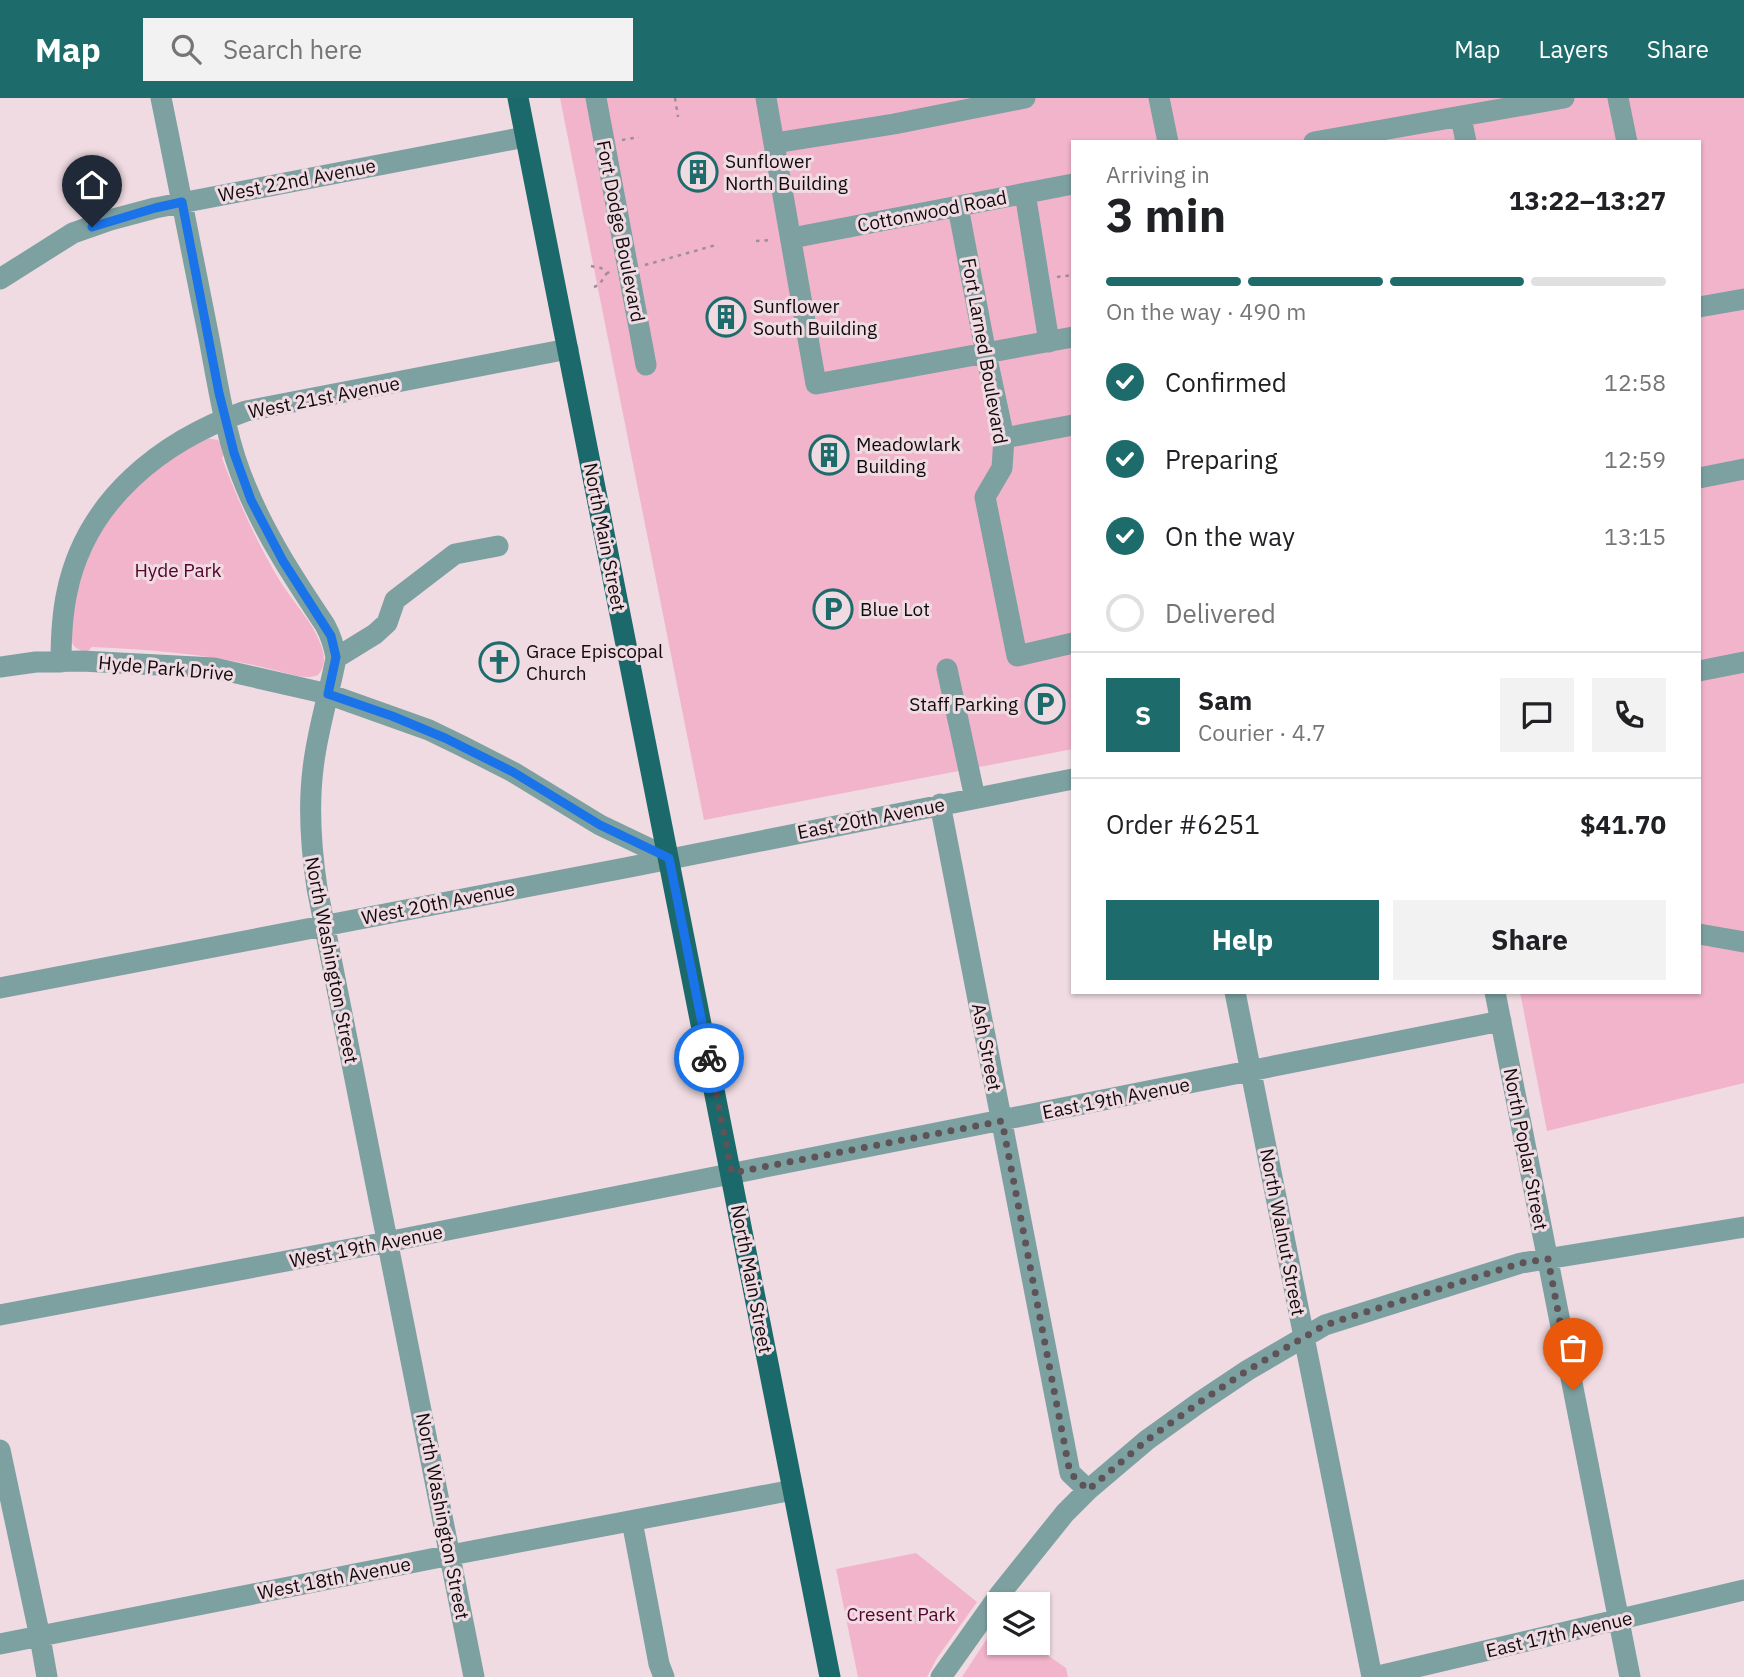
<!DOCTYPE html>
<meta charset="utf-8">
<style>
body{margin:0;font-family:"IBM Plex Sans",sans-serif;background:#f2f2f2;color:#202124;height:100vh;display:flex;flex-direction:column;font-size:26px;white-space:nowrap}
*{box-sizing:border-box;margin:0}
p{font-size:23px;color:#757577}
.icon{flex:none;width:38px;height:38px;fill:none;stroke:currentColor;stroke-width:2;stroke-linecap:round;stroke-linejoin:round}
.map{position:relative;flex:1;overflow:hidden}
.side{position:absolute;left:1071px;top:42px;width:630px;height:854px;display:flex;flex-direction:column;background:#fff;border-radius:0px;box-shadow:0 2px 5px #0004}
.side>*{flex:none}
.controls{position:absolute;left:987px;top:1494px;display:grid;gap:14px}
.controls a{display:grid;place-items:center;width:63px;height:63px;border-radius:0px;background:#fff;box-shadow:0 2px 5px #0004;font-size:35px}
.pin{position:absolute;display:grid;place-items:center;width:60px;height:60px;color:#fff;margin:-72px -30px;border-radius:50% 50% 50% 0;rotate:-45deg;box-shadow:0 0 7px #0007}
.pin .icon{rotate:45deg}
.courier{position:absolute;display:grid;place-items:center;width:70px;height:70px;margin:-35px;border:5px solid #1a73e8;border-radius:50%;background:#fff;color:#222;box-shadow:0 2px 9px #0007}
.head em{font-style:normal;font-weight:700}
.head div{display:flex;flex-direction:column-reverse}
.head{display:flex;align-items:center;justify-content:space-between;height:119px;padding:0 35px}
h1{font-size:46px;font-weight:700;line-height:52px}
.bar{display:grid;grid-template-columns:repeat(4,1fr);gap:10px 7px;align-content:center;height:84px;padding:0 35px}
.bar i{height:9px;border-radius:5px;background:#e0e0e0}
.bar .selected{background:#1e6b6c}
.bar p{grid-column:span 4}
.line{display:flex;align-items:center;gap:18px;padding:0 35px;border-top:2px solid #e0e0e0}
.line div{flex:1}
.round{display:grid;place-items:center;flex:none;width:74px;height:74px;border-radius:0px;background:#f2f2f2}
ol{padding:0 35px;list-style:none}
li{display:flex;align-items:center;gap:21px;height:77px}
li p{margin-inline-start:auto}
li .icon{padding:7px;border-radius:50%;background:#1e6b6c;color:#fff;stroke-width:4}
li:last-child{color:#757577}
li i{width:38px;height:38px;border:4px solid #e0e0e0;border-radius:50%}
.button{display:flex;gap:14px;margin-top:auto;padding:14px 35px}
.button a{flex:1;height:80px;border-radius:0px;background:#1e6b6c;color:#fff;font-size:28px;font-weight:700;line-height:80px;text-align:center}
.button a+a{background:#f2f2f2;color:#202124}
header{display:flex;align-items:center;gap:42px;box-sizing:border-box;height:98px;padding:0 35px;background:#1e6b6c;color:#fff}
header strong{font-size:33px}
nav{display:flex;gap:38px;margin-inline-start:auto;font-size:24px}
.search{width:490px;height:63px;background:#f2f2f2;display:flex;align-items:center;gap:18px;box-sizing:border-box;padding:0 24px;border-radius:0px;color:#757577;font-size:26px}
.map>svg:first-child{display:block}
.park{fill:#f2b4ca}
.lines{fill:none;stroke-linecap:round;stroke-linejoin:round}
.path{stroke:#9e8f93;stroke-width:2.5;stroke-dasharray:3.5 5;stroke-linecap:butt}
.minor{stroke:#7da0a1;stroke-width:21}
.major{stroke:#1b696b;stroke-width:21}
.done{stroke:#5e5357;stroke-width:7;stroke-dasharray:0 12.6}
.route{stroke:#1a73e8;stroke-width:9}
.labels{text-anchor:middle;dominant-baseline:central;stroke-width:6;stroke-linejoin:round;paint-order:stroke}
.poi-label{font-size:19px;fill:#100a0c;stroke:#efdbe1;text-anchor:start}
.street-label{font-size:19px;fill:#100a0c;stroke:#efdbe1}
.park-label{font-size:19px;fill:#53022c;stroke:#efdbe1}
</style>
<header>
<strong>Map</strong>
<div class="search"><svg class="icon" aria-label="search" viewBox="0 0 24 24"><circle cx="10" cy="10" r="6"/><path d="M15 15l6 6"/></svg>Search here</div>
<nav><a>Map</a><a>Layers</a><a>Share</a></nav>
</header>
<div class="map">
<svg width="1744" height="1579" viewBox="0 0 1744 1579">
<rect width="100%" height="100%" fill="#efdbe1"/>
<path class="park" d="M560 0H1744V985L1547 1033 1520 894H1699V44H1073V651L704 722Z
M206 340 218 342 222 347 225 354 222 360C238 403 256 443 280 483 293 504 312 523 321 547 325 558 326 568 318 577 304 583 285 574 270 571 212 556 152 552 92 549L88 553C83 553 78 552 74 548 64 535 83 470 90 455 101 432 115 411 132 392 153 370 180 354 206 340Z
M916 1455 977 1504 937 1560 927 1579H858L836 1471Z
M998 1524 999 1525V1545H1030L1066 1570 1068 1579H962Z"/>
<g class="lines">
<path class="path" d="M675 0 678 19
M622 42 639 39
M756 143 773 142
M645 167 716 147
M591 168 601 170 607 175 611 174
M1057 179 1073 177
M594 189 599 187 607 175"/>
<path class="minor" d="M161 0C177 78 192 156 208 235 218 286 225 340 246 389 266 438 295 482 325 527 331 538 334 547 336 560 329 597 317 633 313 671 308 711 311 750 317 790L474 1579
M596 0 646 267
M766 0 816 286 1073 239
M1159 0 1168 44
M1618 0 1627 44
M1461 19 1466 44
M1314 44 1564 0
M775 45 894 26 1025 0
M1025 95 1049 244
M958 109 986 256 1004 340 1002 370 985 399 1017 558 1073 545
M792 140 1073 86
M0 181 73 135 110 122 155 110 525 39
M1699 209 1744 201
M1004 340 1073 327
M1699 380 1744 371
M336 560 375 536 387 525 395 502 455 456 498 448
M61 564C61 541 62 517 67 494 86 402 161 343 246 313L568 251
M0 569 36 564 82 563 214 570 328 596 429 632 462 648 513 674 600 727 669 760
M947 571 975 700
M1699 573 1744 564
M940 706 1070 1375 1088 1392
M1699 836 1744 844
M0 890 630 769 1073 681
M1235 894 1372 1579
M1495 894 1630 1579
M0 1217 387 1144 1501 923
M0 1352 40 1539 47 1579
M632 1423 659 1566 664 1579
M0 1546 451 1457 793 1392
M941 1579 1000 1496 1065 1415 1088 1392 1147 1342 1200 1304 1248 1272 1325 1227 1521 1165 1744 1129
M1374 1579 1744 1492"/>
<path class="major" d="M518 0 830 1579"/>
</g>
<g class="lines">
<path class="done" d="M709 960 732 1075 1002 1023 1070 1375 1088 1392 1147 1342 1200 1304 1248 1272 1325 1227 1521 1165 1548 1161 1573 1292"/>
<path class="route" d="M92 129 155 110 182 104 219 295 234 355 251 402 283 463 331 538 336 559 328 596 392 618 445 640 513 674 600 727 669 760 709 960"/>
</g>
<defs>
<g id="building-ring" transform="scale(2.0125)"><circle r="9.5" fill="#efdbe1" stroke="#1e6b6c" stroke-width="1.5"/><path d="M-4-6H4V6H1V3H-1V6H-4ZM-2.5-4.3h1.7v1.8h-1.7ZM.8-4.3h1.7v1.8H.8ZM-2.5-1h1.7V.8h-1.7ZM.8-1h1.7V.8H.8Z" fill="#1e6b6c"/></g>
<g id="parking-ring" transform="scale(2.0125)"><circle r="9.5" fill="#efdbe1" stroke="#1e6b6c" stroke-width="1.5"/><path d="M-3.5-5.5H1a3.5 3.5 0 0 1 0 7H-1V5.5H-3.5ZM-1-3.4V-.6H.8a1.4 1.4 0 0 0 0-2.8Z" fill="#1e6b6c"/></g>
<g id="church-ring" transform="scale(2.0125)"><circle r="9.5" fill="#efdbe1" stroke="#1e6b6c" stroke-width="1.5"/><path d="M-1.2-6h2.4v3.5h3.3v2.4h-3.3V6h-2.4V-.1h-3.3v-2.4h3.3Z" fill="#1e6b6c"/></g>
</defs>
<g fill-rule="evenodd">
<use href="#building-ring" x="698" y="74"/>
<use href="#building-ring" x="726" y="219"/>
<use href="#building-ring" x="829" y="357"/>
<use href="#parking-ring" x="833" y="511"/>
<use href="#church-ring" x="499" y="564"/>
<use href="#parking-ring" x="1045" y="606"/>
</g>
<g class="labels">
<g class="poi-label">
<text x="725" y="63">Sunflower<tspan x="725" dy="22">North Building</tspan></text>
<text x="753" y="208">Sunflower<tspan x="753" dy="22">South Building</tspan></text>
<text x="856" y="346">Meadowlark<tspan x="856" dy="22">Building</tspan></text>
<text x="860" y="511">Blue Lot</text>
<text x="526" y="553">Grace Episcopal<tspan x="526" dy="22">Church</tspan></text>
<text x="1018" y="606" text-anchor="end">Staff Parking</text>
</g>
<g class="street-label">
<text transform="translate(297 82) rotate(-11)">West 22nd Avenue</text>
<text transform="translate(932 113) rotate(-11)">Cottonwood Road</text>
<text transform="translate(621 133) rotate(79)">Fort Dodge Boulevard</text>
<text transform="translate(985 253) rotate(80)">Fort Larned Boulevard</text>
<text transform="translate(324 299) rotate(-11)">West 21st Avenue</text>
<text transform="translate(605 439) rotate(79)">North Main Street</text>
<text transform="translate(166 570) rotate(5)">Hyde Park Drive</text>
<text transform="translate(871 720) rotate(-11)">East 20th Avenue</text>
<text transform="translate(438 805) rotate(-11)">West 20th Avenue</text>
<text transform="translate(332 862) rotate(79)">North Washington Street</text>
<text transform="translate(987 949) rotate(79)">Ash Street</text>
<text transform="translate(1116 1000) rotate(-11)">East 19th Avenue</text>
<text transform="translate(1526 1051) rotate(79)">North Poplar Street</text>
<text transform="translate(1283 1134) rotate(79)">North Walnut Street</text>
<text transform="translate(366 1148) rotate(-11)">West 19th Avenue</text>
<text transform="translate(752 1181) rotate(79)">North Main Street</text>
<text transform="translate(443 1418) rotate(79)">North Washington Street</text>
<text transform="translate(334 1480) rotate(-11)">West 18th Avenue</text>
<text transform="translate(1559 1536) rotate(-13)">East 17th Avenue</text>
</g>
<g class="park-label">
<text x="178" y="472">Hyde Park</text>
<text x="901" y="1516">Cresent Park</text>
</g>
</g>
</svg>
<div class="controls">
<a><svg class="icon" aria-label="layers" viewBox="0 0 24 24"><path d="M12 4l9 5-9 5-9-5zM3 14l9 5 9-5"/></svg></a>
</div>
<div class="pin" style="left:1573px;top:1292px;background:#ea580c"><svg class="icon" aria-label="bag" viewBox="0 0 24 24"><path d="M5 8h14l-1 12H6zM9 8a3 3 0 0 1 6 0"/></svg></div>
<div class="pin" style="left:92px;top:129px;background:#1f2937"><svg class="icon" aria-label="home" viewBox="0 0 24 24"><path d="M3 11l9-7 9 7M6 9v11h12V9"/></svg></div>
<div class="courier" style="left:709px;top:960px"><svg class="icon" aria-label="bike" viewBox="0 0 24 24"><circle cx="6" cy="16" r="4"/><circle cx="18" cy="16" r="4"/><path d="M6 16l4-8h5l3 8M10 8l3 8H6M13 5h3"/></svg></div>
<section class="side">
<div class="head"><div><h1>3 min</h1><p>Arriving in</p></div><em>13:22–13:27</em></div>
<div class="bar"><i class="selected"></i><i class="selected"></i><i class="selected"></i><i></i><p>On the way · 490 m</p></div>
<ol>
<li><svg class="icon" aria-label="check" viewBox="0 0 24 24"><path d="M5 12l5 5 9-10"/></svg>Confirmed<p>12:58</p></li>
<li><svg class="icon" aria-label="check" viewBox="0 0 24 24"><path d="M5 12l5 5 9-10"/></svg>Preparing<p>12:59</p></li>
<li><svg class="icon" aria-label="check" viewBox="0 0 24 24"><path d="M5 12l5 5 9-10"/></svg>On the way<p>13:15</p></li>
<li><i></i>Delivered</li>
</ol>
<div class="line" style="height:126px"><b class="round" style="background:#1e6b6c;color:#fff">S</b><div><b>Sam</b><p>Courier · 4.7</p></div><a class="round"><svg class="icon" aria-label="chat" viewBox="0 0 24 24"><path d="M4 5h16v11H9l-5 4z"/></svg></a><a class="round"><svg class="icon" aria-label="phone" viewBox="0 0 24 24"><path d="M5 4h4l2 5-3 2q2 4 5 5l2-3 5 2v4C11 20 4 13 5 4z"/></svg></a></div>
<div class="line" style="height:91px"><div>Order #6251</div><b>$41.70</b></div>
<div class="button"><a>Help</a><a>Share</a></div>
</section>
</div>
